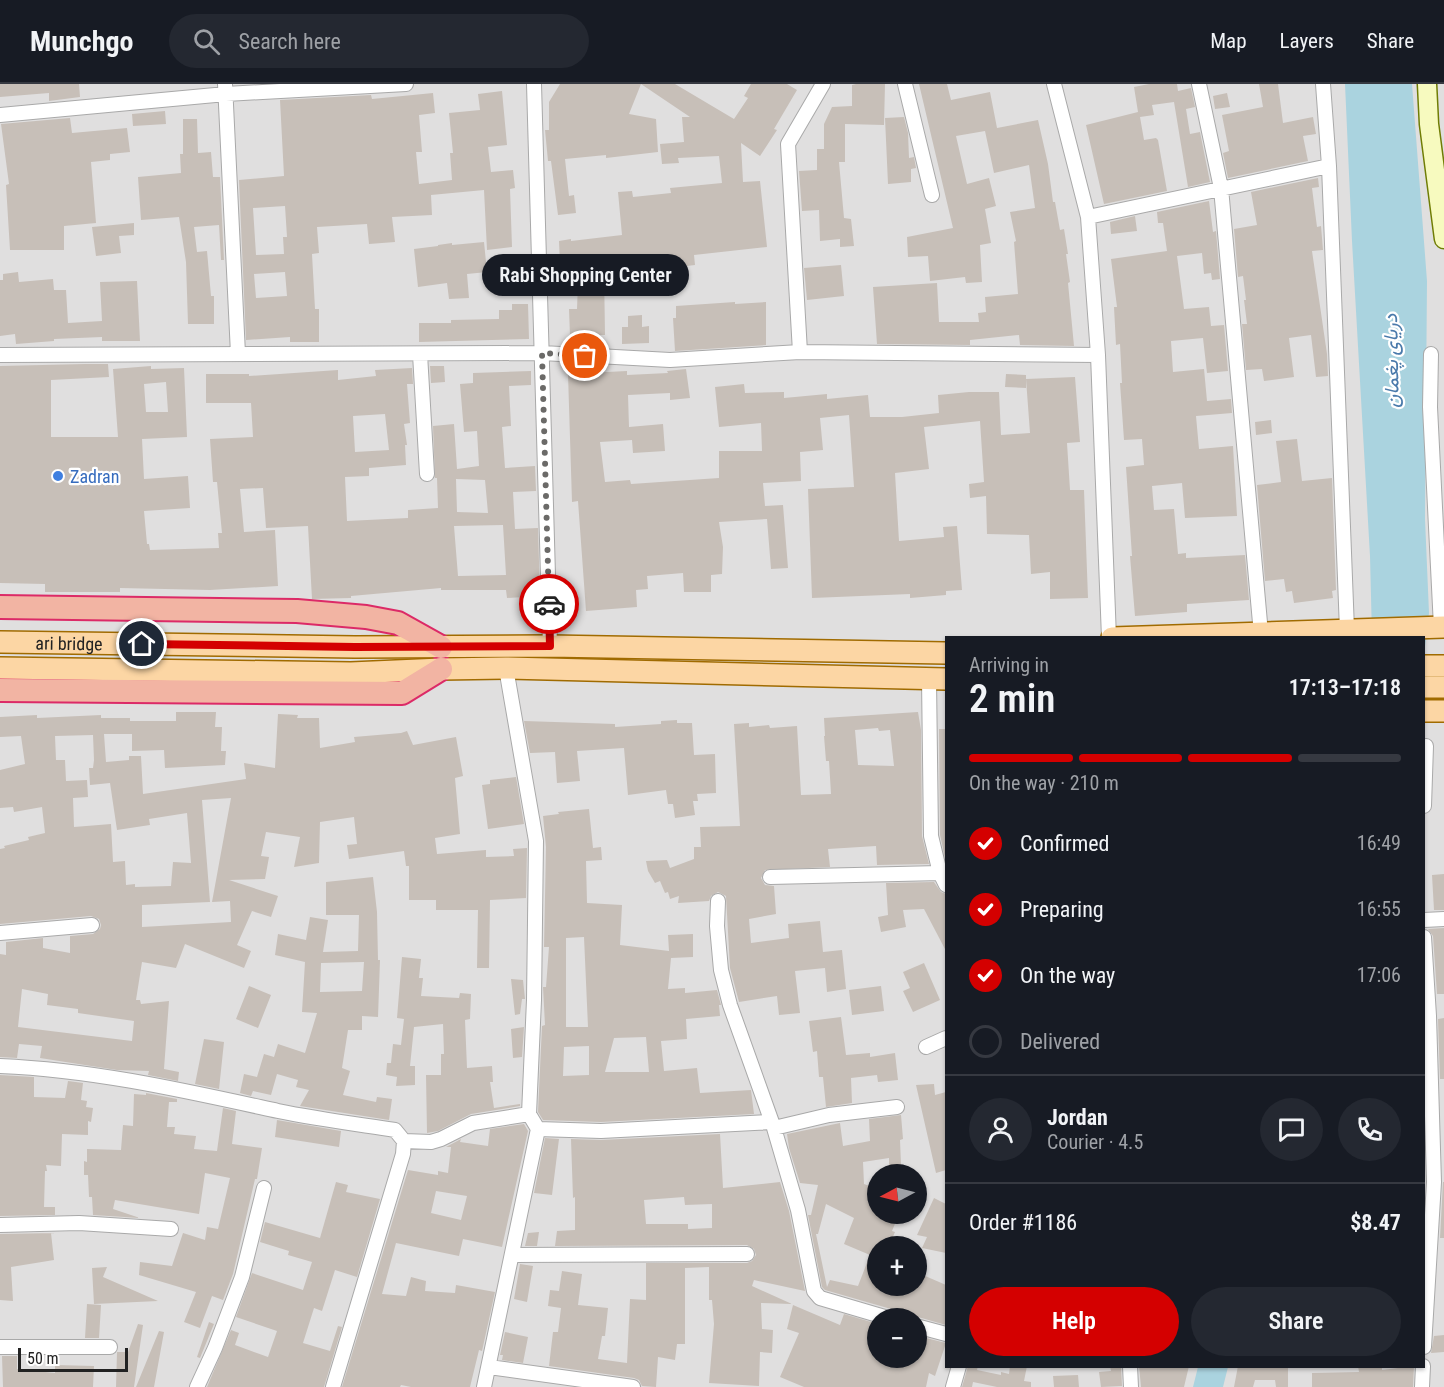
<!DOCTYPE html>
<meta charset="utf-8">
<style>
body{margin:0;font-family:"Roboto Condensed",Vazirmatn,sans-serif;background:#242831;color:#f1f3f6;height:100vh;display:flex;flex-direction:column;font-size:22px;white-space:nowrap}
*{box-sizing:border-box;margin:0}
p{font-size:20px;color:#9ea1a6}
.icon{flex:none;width:33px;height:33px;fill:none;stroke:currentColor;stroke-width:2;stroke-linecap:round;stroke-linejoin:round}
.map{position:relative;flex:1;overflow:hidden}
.drawer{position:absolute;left:945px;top:552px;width:480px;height:732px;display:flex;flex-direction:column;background:#171b24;border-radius:0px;box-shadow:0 2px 4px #0004}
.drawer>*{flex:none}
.needle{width:39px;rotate:263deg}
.controls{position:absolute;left:867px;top:1080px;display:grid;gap:12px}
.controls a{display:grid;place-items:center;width:60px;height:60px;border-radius:50%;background:#171b24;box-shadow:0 2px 4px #0004;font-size:30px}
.scale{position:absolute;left:18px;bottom:15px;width:110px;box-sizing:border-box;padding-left:6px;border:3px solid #222;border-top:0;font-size:16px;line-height:21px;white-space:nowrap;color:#222;-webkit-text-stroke:4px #fff;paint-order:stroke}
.pin{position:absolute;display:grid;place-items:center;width:51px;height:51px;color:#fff;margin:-26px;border:3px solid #fff;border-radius:50%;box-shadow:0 2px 6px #0007}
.courier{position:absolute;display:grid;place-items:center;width:60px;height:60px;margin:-30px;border:4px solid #d40000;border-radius:50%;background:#fff;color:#222;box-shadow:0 2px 8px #0007}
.bubble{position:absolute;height:42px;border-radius:21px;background:#171b24;box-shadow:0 2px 4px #0004;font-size:20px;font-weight:600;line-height:42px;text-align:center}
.summary em{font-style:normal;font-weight:600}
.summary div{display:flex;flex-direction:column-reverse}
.summary{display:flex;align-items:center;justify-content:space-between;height:102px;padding:0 24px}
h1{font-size:39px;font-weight:600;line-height:45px}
.bar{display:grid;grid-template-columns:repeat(4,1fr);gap:9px 6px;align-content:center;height:72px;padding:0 24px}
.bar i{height:8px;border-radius:4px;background:#363941}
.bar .current{background:#d40000}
.bar p{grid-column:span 4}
.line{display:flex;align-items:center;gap:15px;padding:0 24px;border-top:2px solid #363941}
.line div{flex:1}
.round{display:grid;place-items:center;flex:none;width:63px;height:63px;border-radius:32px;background:#242831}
ol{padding:0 24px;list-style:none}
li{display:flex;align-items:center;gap:18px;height:66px}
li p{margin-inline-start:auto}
li .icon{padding:6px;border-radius:50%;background:#d40000;color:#fff;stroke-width:4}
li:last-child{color:#9ea1a6}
li i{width:33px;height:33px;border:3px solid #363941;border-radius:50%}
.primary-button{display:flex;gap:12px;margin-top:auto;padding:12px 24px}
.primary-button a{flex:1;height:69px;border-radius:36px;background:#d40000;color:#fff;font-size:24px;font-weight:600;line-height:69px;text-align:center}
.primary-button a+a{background:#242831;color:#f1f3f6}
header{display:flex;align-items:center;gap:36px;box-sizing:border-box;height:84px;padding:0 30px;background:#171b24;border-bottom:2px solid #363941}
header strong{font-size:28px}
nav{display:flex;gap:33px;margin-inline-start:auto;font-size:21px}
.search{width:420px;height:54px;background:#242831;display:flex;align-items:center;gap:15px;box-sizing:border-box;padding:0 21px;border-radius:33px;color:#9ea1a6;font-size:22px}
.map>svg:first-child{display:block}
.residential{fill:#e0dfdf;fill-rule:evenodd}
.water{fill:#aad3df}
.building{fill:#c7bfb8;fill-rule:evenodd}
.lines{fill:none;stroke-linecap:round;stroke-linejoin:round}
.minor-casing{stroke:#a9a9a9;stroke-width:16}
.secondary-casing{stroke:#707d05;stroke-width:21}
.primary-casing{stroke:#a06b00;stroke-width:24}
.trunk-casing{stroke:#dc2a67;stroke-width:26}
.minor{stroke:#fff;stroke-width:14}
.secondary{stroke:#f7fabf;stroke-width:18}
.primary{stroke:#fcd6a4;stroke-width:21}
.trunk{stroke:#f2b4a3;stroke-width:22}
.done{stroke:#6b6a68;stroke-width:6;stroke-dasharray:0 10.8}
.route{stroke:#d40000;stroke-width:8}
.shop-dot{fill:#3f7fe0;stroke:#fff;stroke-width:2}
.labels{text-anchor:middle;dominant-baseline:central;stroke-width:4.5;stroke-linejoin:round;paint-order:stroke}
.shop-label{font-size:18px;fill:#366cbe;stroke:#fff;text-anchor:start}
.street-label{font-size:18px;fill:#222;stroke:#fff}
.water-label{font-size:20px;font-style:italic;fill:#4a7aab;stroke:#fff}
</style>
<header>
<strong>Munchgo</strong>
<div class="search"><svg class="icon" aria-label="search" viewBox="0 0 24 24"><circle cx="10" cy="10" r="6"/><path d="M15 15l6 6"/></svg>Search here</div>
<nav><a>Map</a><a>Layers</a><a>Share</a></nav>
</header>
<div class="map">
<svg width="1444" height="1303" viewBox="0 0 1444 1303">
<rect width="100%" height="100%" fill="#f2efe9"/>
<path class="residential" d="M0 0H1444V1303H0ZM946 554H1424V1282H946ZM878 1090H916V1130H878ZM878 1162H916V1202H878ZM878 1234H916V1274H878Z"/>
<path class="water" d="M1345 0H1412L1427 197 1425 435 1429 529 1424 571V554L1372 553 1370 472 1352 157Z
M1198 1283H1228L1223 1303H1193Z"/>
<path class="building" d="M0 0H79L80 13 49 17V9L0 13Z
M560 0H675L734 35 748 14 744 12 751 0H787L797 6 774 45 777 46 760 72 741 59 743 98 760 97 767 163 694 171 695 181 646 187 628 188V185L604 187 605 251 570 252 569 225H577L578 199 561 201 559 157 571 155V157L622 151 618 108 632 107 633 113 671 109 670 104 722 99 719 72 678 74 679 79 662 80 660 60 684 58 682 33H690L641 0 629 30 656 35 658 68 606 74V71L565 75 569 112 574 111 576 129 558 131 551 77H548L545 46H549V18Z
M856 0H885L884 41 845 40V78H839L844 134 851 135 854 162 840 163V155L820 157 819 126 802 127 799 87 817 86V65H824V40L832 23 852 22V1Z
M919 0H947L951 16 990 8 997 44 1038 36 1048 80 1053 118H1055L1060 146 1064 145 1068 170H1066L1070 198 1068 199 1074 262 1020 261 1019 251 970 256V261L877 260 873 203 937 199 939 238H979L978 229 986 228 985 213 1018 210 1014 158 1016 157 1010 128 1035 124 1029 81 994 89 985 47 956 52 967 100 989 94 996 122 985 125 991 159 980 161 982 198 966 199 965 193 930 197 928 172 908 173 907 153 953 144Z
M1149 0H1177L1178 7 1191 4 1195 23 1186 25 1190 50 1200 48 1210 98 1188 103 1174 18 1152 21 1154 31 1140 33 1144 56 1156 54 1158 56 1167 107 1104 120 1086 41 1138 28 1134 3Z
M1259 0H1278L1283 39 1313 33 1316 50 1303 52 1308 77 1228 94 1223 69 1229 67 1222 31 1263 23Z
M502 7 507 61 488 63 491 88 513 86 515 104 510 105 512 163 487 166 484 106 431 111 432 131 392 133 395 158 369 160 367 140 317 143 319 169 312 170 315 225H319V258H290V253L246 256 239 96 284 92 280 16 371 11 372 15 433 9 435 29 419 31 422 68H416L419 100 452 96 450 69H453L449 29 480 26 478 10ZM285 122 287 153H283L284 170 256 171 253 124ZM285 188 287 212 256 214 254 190Z
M1227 9 1230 23 1215 25 1213 12Z
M165 27 166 40 133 42 132 30Z
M904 33 908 49 909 74 914 73 916 84 911 85V98L888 100 885 34Z
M70 34 72 49 127 44 130 68 110 70V76L91 78 96 139 64 142V166H10L6 101 9 100 1 40Z
M183 35H197L198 69 211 68 213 93H220L224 176H221L219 141 194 143 197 168 207 167 211 212H214V240H188L186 178 179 133 141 136 138 93 181 89 180 70H183Z
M1318 94 1319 103 1312 104 1317 143 1321 142 1323 166 1312 167 1327 270 1328 292 1316 293 1311 251 1289 254 1294 293 1264 297 1262 285 1246 286 1242 240H1247L1244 216H1246L1243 192 1238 193 1234 145 1257 141 1251 108Z
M1209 117 1213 148 1216 147 1220 195 1212 196 1211 189 1204 190 1202 169 1177 172 1184 225 1209 223 1211 242 1224 241 1228 287 1207 289 1203 254 1171 257 1173 288 1204 285 1207 317 1231 315 1232 329 1196 332 1199 365 1233 362 1237 432 1185 434 1182 399 1152 402 1154 426 1174 425 1178 470 1186 469V474L1245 471 1249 516 1187 520V528L1135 532 1130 472H1132L1126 383 1144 381 1142 355 1124 356 1120 299H1122L1120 260 1116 261 1114 223H1117L1111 175 1167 167 1163 139H1158L1157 128Z
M1135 132 1137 147 1111 150 1110 138Z
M134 139V151L119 152 121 169 96 172 92 143Z
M484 158 487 188 467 190 469 214 449 215 447 199 418 203 414 165 438 162V161L452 159V161Z
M841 181 844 212 807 216 804 184Z
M18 188 19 198 53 195 54 206H66L68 239 102 237 100 198 137 197 140 257H102V253L54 255V257L16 260 15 250 0 252V196H3V190Z
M735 218V220L766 218V261L675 267 673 234H676V222Z
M512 220H528L529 255 419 258V239H451V236L499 235V226H512Z
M642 231V243L649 242V259L622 260V243H628V232Z
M85 280H108L109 293 51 296V353H118L113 285 151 282V285L184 284 187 353 142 355 144 395 188 392 190 424 144 427 147 460H149L150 466 219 464 218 449H222L217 398H213L210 355 253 353 251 319H206V290H249V292L338 286V296L376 292 375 286 412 284 413 300H407L410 339 404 340 407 361H405L406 381 369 384V392L345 393 347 437 408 434V426L438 424 437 394H435L433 342 454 340 457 385 479 382 477 347 464 348 460 300 473 299V289L531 287V301L509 302 511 342 502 343 505 384 535 382 536 407 513 408 515 445 538 444 540 512 507 514 506 506H441V504L351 512V514L312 515 308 442 266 444 263 404 240 405 244 448 275 446 278 502 210 506 120 504V508H45V500L0 499V282ZM166 298 168 328H146L144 300ZM385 330 389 366 355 368 353 332ZM456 395 485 396 488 429 457 428ZM503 441 506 491 458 492 454 442Z
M430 282H444L445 298 431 299Z
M686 285 690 314 670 316V309L628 311 629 343 663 340 665 367 633 369 632 356 600 358 605 398 630 396 631 400 719 394V367H762L761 339 719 343 715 303 744 300 745 309 784 308V314L827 310V315L868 311 870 333H902L939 329 938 311 969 308H999L1001 351 1030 349 1026 295 1075 293 1080 358 1067 359 1070 406H1084L1088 514 1050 515V488L1031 490 1029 451 987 450 986 412 970 414 969 400 984 398 980 337 924 343 929 385 895 389 899 457 944 453 943 443 957 442 962 506 946 507V511L910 514V510L812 514 808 405 854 403 849 331 820 334 823 366 800 368 801 397 763 399 765 422 783 421 788 484 771 485 767 435 719 438 723 463 722 490 711 491V508H684L683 489 647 492 648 505 636 506 637 523 586 527 578 417 572 418 568 290 627 287V291L668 289 667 287Z
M1006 290 1026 291V304L1005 303Z
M1271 336 1272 349 1256 351 1255 338Z
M1297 355 1302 397 1332 394 1336 506 1332 507 1333 514 1294 519 1292 507 1286 508 1284 495 1265 497 1257 401 1281 398 1276 357Z
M176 628H216L215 643H222L221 667H226L225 681 165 684 164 666 132 667V650H104L106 678 129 676V672H141L143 710 246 695 244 679 275 684 278 630 298 631 297 634H319L320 664 355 658 354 653 401 649 407 647 413 661 456 653 463 692 455 694 460 750 435 754 437 770 486 766V773L514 772 513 765 527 764 526 814 490 816 489 884H477L478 826H436V816H409V782H406L404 767 349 775 347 761 357 760 354 733 320 738 319 779 294 783 300 753 266 748 261 772 269 773 265 795 229 796 278 812 271 833 252 827 237 861 251 867 244 884 185 860 176 884 142 878 136 916H140L141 920 169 917 164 985 179 988 178 997 148 991 149 987 117 986 40 974 42 962 19 960 17 974 0 973V870L6 871V858L43 854V864L70 869V852L93 850 100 845 101 841 99 835 91 832 0 840V765L5 764 4 762 29 756 28 753 45 749 42 723 14 728 13 723 0 724V686L25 680 21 652 0 653V633L37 631V634L101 631V634H130V637H176ZM93 651 94 676 93 684H89L90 701 110 699 117 746 150 741 149 735 187 729 191 779 173 778 171 802 135 803V800L126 801 125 777 113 778 111 740 74 743 73 714 88 713 87 696 66 697 65 676H56L55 652ZM231 714 212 818 230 817 231 838 142 843V821L210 818 202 716ZM22 905 48 910 47 921 78 925V929L134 937 132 957 18 943Z
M918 628 921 646 922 752 929 780 877 781 876 762 828 765 830 783 765 786 761 794 765 801 774 802 776 830 749 835 751 859 789 854 788 840 820 837 823 868 842 866 846 905 827 908 825 884 795 887 800 929 779 931 777 912 739 918 730 884 726 812 718 808 711 812 709 817 678 819 679 812 670 815 668 808 665 809 660 797 655 799 648 787 646 777 667 776 670 784 694 775V763H701L700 743 740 742 734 640 749 639V643L769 641 770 644 797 642 801 711 831 710 829 677H826L824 652H825L824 634ZM878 644 879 647 890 646 894 682 858 681 855 646Z
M677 636V639H692L694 671 715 670 716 709 697 710 698 717H693L695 731 675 734 673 720H668L666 706 628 711 624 664 577 667 580 697 557 699 555 668 530 669 524 637 615 640V643L661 640V637Z
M939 645H946V778L940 751Z
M516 693 524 740 488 745 482 701 490 700V696Z
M589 725 593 764 601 763 602 776 586 777 587 819 622 821 620 861 669 867 668 851 693 850V873L671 874 668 905 685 904V909L717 906 721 921H719L720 932 686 935 687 955 661 957 664 987 697 984 700 1009 751 1006 754 1030 601 1038 543 1036 538 1028 542 942 545 941 543 903H546L549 863H544L546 763 543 732 559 730 558 728ZM584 853 588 943H566V854ZM646 953 649 988H605L614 954ZM589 962V991L563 992 564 963Z
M1444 790V826H1434L1432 791Z
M373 793 377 828 378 876H380L378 933 362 932V946H348L342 984 350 987 343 1011 376 1018 377 1013 392 1015 389 1036 300 1022 309 1006 296 1003 298 996 277 990 271 1011 253 1007 251 1012 240 1009 244 990 257 993 264 970 274 973 278 960 305 969 317 929 302 928 305 878 275 871 278 850 306 856 310 833 328 836 323 868 358 867 359 831H326V798ZM364 878 362 907 320 908 321 879Z
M934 798 941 808 946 810V867L924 825 903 826 906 843 881 848 878 833 888 831 886 799Z
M1444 844V910H1437L1433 852 1428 845Z
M402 873 421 875 419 894H423L421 912 459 914 460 909 471 910 470 935 465 936 467 984 492 982 493 998H490L494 1024 520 1020V1022L471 1030 438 1047 427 1049 426 991H441V970H444L443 940 414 943 410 982H415V1001L396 1002 397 993 386 991 387 979H391L393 960 401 961 404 935 397 934Z
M924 879 940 916 913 928 903 907 910 904 903 888Z
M511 895 523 896 525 915H522L520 930 515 931Z
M249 902 271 911 258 944 236 935Z
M881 902 884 927 852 931 849 906Z
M841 933 846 971 870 969V973L895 969 898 996 878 998 877 991 851 994 852 1019 826 1023 823 993H819L817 967 813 968 809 937Z
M1444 934V995H1440L1438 935Z
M524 943 522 973 513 974 511 945Z
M204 955 224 958 219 1005 195 1000Z
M0 991 34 993V1013L65 1014 68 997 83 999 81 1016 87 1017 86 1023 93 1024 91 1038 88 1037V1051L62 1050 61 1082 46 1081 47 1087H45L44 1123H55V1131L0 1132Z
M934 1000 935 1011 946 1008V1086L936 1089 916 1001Z
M146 1009 177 1015V1018H169L167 1043H175L174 1050 196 1052 194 1065 217 1067 223 1024 236 1027 232 1060 262 1064 257 1095H255L233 1190 223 1216 212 1212 200 1244 184 1238 196 1208 139 1191 140 1178 172 1182 183 1149 205 1156 207 1143 218 1145 230 1094 205 1089 199 1130 115 1116 113 1125 140 1134 93 1131 92 1113H89L88 1091H84V1077L87 1078V1065L121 1066 123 1041 133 1042 134 1010 146 1011Z
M901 1031 903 1055 900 1056 901 1081 889 1082V1074L863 1078 864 1100 878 1105V1130H899L892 1147 895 1148 889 1162H878V1202H916V1188L946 1201V1241L918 1233H897L895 1228 891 1225 825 1206 822 1203 808 1131H811L818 1101 800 1099 789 1064 787 1050 840 1039 843 1062 870 1057 869 1035ZM826 1120 854 1134 844 1160 870 1171 858 1202 830 1196 827 1203 816 1150H818Z
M277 1036 341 1047 339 1063 275 1053Z
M524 1040 528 1047 502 1163 463 1155 459 1172 396 1159 382 1210 406 1212 411 1193 426 1197 425 1207 455 1209 456 1201 495 1208 482 1267 479 1266 470 1303H411L401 1301 400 1303H342L408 1086 438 1091V1087L448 1089 451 1063H446L461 1055 460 1058 488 1062 490 1045ZM436 1107 467 1112 461 1136 431 1129Z
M720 1050 723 1104 780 1098 789 1127 805 1207 754 1196 752 1202 792 1220 761 1219 762 1245 773 1246 772 1269 760 1268 759 1302 709 1299 714 1240 712 1216H709V1183L685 1184V1260H677L675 1276 658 1273 656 1303 642 1302 639 1296 634 1294 549 1282 553 1248H558L561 1224 548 1222 550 1206 559 1207 562 1187 582 1190 578 1221 608 1224 605 1252H602L598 1275 627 1279 630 1215 646 1216V1179H747L752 1177 756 1171 754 1165 747 1161 555 1162 557 1147 575 1146V1113L573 1114 571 1055 601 1056ZM684 1113 685 1121 712 1120V1144L688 1145V1140H646L644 1116Z
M545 1054 559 1055 552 1111 534 1109Z
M336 1098 348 1101 346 1108 380 1115 357 1193 335 1186 322 1227 314 1224 303 1259 330 1267 338 1242 342 1243 324 1303H207L231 1246 239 1249 235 1261 268 1273 277 1247 236 1233 252 1189 303 1206 312 1178 288 1171 289 1167 260 1158 265 1138 320 1154Z
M1443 1098H1444V1154H1440Z
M934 1114 946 1120V1169L922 1164 927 1153 917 1151Z
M539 1148 537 1162H525L528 1149Z
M51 1149 54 1176 11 1183 13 1217 0 1216V1150L55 1149Z
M520 1180 533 1182 527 1218 514 1215Z
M107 1183 103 1193 158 1217 94 1220 92 1184Z
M87 1220 101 1221 99 1254H85Z
M793 1221 840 1241 844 1230 878 1240V1274H916L922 1253 946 1259 935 1292 929 1289 926 1303H804L780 1293 799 1249 787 1245Z
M209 1238 214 1240 200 1274 197 1273Z
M138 1240 143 1241 134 1303H116L117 1268H128Z
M159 1247 164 1248 154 1303H136Z
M505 1248 528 1253 523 1279 502 1276 503 1271H500Z
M1444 1251V1268L1431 1269 1434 1252Z
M2 1272H17V1285L55 1289V1281L94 1282 93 1303H3Z
M968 1282H978L977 1286 1001 1291V1288L1009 1290 1010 1282H1027L1024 1297 1031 1298V1303H997L973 1298 972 1303H962Z
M1110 1282H1121L1122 1302 1101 1303 1099 1288 1111 1287Z
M1139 1282H1189L1184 1303H1141Z
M1238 1282H1288V1303H1276L1275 1296H1255L1253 1303H1234Z
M1358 1282H1382V1286L1414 1282 1413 1303H1312V1289L1359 1288Z
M1078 1291 1079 1303H1054L1053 1292Z"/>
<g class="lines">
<g class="minor-casing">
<path id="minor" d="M225 0 238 270
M534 0 550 562
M905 0 932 111
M1054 0 1088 133 1098 271 1109 554
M1199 0 1221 104 1261 550
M1323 0 1329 82 1347 546
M0 31 226 10 406 0
M1088 133 1329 82
M800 268 788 60 823 0
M420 270 427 390
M1431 270 1430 323 1441 543
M0 271 542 269 670 276 800 268 1098 271
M929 595 931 752 940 789 946 801
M1424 722 1426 662
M770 793 940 789
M718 817 717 842 721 886 730 921 774 1044 798 1126 814 1207 820 1214 888 1234
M1424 836 1444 835
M0 849 92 841
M1424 853 1429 932 1434 1098 1424 1263
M926 963 946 954
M0 982C95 986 186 1007 278 1027 317 1035 356 1040 395 1046L404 1057 403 1070 333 1303
M774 1044 829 1031 897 1023
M538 1045 601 1047 771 1038
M404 1057 431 1058 441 1055 473 1039 529 1030
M0 1141 79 1139 171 1145
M513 1171 747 1170
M916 1242 946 1250
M0 1263H110
M1130 1282 1131 1303
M489 1283 633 1303
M197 1303 215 1264 242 1193 264 1104
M484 1303 538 1045 529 1030 534 916 536 757 506 584
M953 1303 959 1282
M1422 1303 1423 1282"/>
</g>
<g class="secondary-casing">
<path id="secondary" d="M1427 0 1429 40 1444 155"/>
</g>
<g class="primary-casing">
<g id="primary">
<path d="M1112 554 1444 543"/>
<path id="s1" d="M0 558 355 563 550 562 946 569"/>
<path d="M1424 582H1444"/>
<path d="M0 584 351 589 441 585 506 584 946 595"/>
<path d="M1424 603H1444"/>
<path d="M1424 627H1444"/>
</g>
</g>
<g class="trunk-casing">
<path id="trunk" d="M0 523 297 527 366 533 398 539 441 563
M0 606 402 609 441 585"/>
</g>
<use href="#minor" class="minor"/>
<use href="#secondary" class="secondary"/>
<use href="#primary" class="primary"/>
<use href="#trunk" class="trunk"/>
</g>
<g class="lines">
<path class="done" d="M549 520 542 269 585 272"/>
<path class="route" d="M142 560 355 563 550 562 549 520"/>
</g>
<circle class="shop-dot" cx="58" cy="392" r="6"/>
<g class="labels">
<g class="shop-label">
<text x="70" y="392">Zadran</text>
</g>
<g class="street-label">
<text stroke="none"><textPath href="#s1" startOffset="69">ari bridge</textPath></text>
</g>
<g class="water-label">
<text transform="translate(1391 277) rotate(-91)">دریای پغمان</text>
</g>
</g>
</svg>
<div class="controls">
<a><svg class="needle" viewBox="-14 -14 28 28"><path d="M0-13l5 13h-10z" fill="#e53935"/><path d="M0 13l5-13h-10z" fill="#9ea1a6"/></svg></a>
<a>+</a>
<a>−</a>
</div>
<div class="scale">50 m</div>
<div class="pin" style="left:585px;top:272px;background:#ea580c"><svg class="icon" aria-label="bag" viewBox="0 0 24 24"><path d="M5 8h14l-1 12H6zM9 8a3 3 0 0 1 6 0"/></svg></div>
<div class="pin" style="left:142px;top:560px;background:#1f2937"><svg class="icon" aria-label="home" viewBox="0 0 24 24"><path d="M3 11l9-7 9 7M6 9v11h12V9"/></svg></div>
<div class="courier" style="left:549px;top:520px"><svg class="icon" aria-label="car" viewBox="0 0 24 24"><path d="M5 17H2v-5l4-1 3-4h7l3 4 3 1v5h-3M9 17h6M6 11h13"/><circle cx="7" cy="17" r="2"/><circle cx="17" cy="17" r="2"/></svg></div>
<div class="bubble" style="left:482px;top:170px;width:207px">Rabi Shopping Center</div>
<section class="drawer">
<div class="summary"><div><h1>2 min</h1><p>Arriving in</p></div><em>17:13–17:18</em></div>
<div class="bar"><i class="current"></i><i class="current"></i><i class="current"></i><i></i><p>On the way · 210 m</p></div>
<ol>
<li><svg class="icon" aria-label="check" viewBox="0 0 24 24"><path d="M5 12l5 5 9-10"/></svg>Confirmed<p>16:49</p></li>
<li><svg class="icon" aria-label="check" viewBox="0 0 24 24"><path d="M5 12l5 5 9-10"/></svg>Preparing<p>16:55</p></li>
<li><svg class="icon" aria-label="check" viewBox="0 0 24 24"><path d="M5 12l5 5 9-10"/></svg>On the way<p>17:06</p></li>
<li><i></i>Delivered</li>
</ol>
<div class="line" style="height:108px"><a class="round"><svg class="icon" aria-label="person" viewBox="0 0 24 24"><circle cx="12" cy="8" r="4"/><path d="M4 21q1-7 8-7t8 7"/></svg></a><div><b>Jordan</b><p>Courier · 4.5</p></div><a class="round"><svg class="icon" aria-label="chat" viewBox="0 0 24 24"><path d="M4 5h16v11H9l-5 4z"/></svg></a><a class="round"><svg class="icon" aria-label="phone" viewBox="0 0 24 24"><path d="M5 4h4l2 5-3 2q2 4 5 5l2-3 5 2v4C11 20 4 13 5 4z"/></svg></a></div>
<div class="line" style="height:78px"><div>Order #1186</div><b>$8.47</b></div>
<div class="primary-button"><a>Help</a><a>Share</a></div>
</section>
</div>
